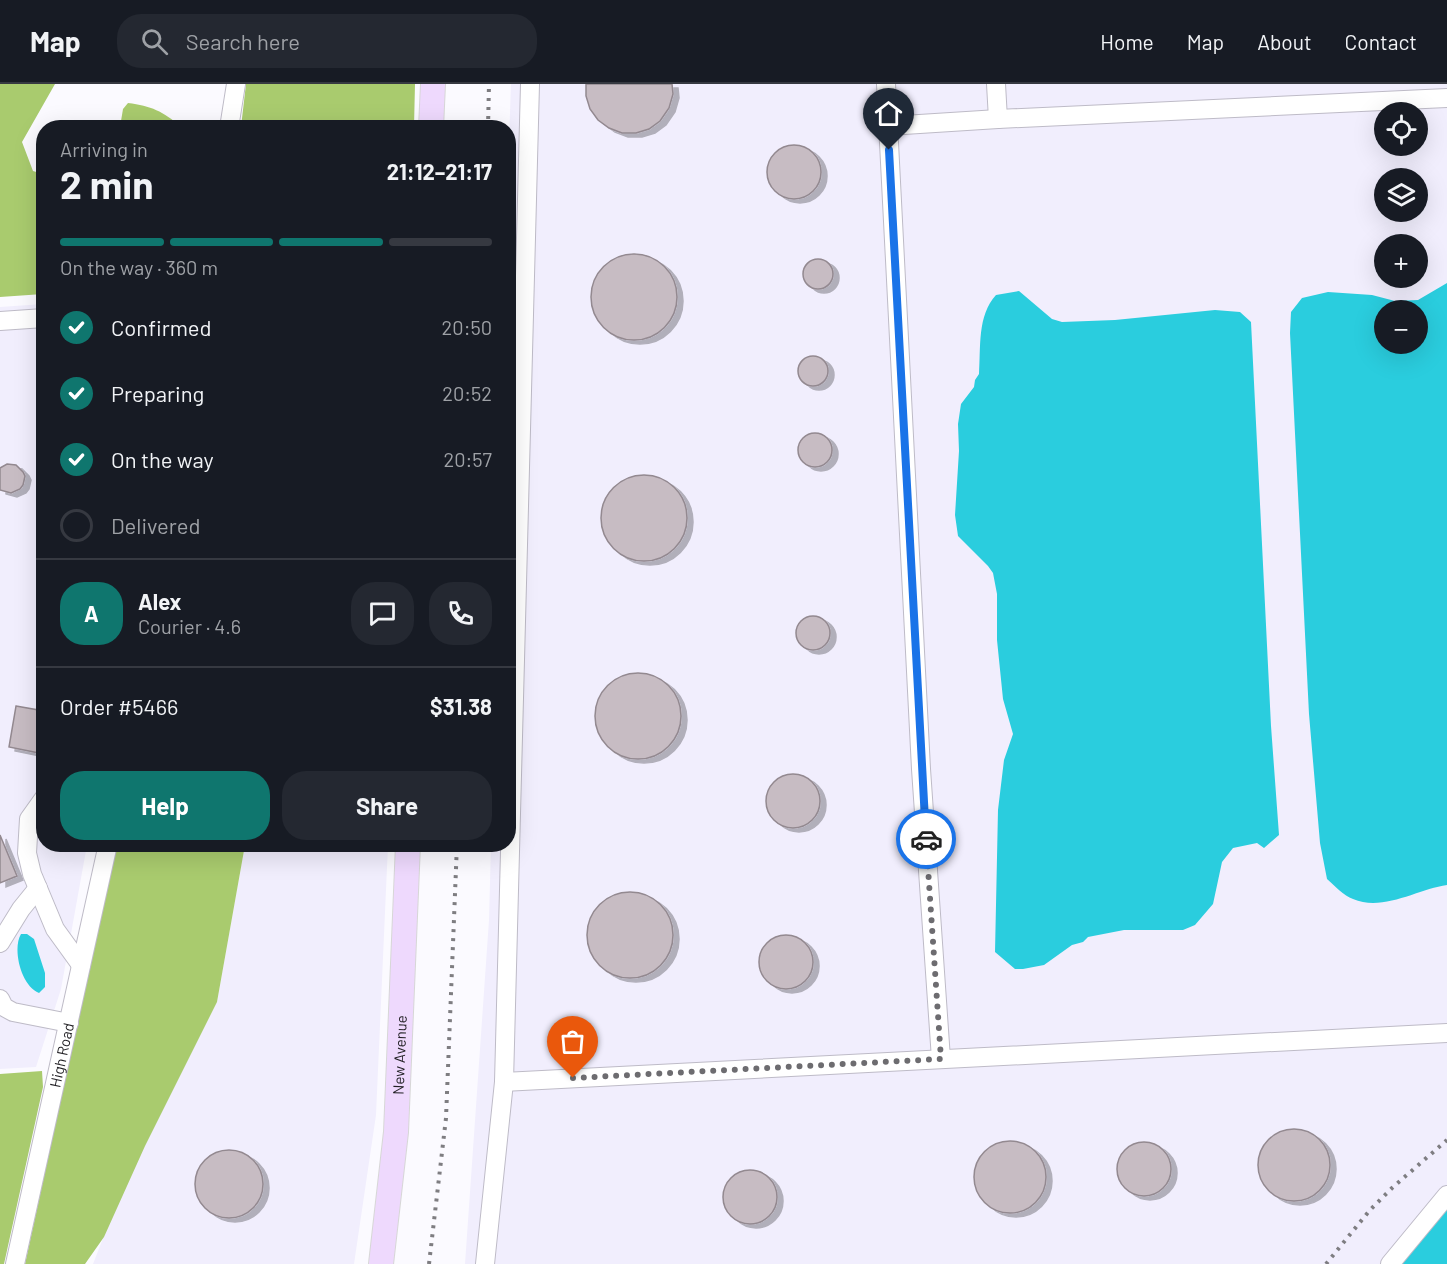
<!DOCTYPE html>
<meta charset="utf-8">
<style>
body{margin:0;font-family:Barlow,sans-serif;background:#242831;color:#f1f3f6;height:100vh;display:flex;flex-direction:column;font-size:22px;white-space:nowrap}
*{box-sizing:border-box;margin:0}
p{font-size:20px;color:#9ea1a6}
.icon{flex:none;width:33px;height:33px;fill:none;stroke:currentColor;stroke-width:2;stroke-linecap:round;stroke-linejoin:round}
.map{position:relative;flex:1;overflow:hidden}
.side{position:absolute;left:36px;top:36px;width:480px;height:732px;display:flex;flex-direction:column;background:#171b24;border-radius:24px;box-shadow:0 6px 24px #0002}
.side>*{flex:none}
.fabs{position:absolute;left:1374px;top:18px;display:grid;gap:12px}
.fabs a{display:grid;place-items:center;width:54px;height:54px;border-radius:50%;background:#171b24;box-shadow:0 6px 24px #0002;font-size:30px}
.pin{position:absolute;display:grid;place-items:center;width:51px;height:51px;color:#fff;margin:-62px -26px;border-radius:50% 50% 50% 0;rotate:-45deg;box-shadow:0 0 6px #0007}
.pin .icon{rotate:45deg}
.courier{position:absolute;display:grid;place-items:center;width:60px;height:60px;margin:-30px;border:4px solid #1a73e8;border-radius:50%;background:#fff;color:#222;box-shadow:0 2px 8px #0007}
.summary em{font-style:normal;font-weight:700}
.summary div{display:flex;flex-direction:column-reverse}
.summary{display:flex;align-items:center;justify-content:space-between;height:102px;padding:0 24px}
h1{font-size:39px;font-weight:700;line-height:45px}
.bar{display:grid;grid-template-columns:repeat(4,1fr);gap:9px 6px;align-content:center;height:72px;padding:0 24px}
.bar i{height:8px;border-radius:4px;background:#363941}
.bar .active{background:#0f766e}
.bar p{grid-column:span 4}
.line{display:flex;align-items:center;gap:15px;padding:0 24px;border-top:2px solid #363941}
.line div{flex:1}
.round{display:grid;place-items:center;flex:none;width:63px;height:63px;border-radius:24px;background:#242831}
ol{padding:0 24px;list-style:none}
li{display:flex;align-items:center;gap:18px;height:66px}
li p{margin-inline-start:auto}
li .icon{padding:6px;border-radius:50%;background:#0f766e;color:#fff;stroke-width:4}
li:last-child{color:#9ea1a6}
li i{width:33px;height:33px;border:3px solid #363941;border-radius:50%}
.button{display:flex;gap:12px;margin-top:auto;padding:12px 24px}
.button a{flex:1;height:69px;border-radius:24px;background:#0f766e;color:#fff;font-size:24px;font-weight:700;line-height:69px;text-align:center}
.button a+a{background:#242831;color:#f1f3f6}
header{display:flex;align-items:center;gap:36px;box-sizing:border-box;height:84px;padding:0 30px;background:#171b24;border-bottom:2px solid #363941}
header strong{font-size:28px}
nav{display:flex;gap:33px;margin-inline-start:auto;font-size:21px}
.search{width:420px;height:54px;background:#242831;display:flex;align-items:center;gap:15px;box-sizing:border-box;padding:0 21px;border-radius:24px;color:#9ea1a6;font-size:22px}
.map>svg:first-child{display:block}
.built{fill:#f1eefd;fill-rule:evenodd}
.forest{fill:#a9cb6e}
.water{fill:#2acdde;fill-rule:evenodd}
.building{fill:#c7bcc3;stroke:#938990;stroke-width:1.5;filter:url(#shadow)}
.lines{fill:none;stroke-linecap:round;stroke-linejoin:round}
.minor-casing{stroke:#bebbc7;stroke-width:20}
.major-casing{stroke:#d7d7d7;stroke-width:26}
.minor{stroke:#fff;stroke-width:18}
.major{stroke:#eed9fd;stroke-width:24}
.rail{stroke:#7e7d81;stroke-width:4;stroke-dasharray:3 6;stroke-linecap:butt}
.done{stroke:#6d6c70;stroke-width:6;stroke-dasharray:0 10.8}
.route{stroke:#1a73e8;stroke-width:8}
.labels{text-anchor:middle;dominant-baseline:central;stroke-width:5;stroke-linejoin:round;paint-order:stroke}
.street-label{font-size:15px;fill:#201f23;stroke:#fff}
</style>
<header>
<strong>Map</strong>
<div class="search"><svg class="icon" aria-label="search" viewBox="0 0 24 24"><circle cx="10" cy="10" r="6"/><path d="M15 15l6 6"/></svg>Search here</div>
<nav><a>Home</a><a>Map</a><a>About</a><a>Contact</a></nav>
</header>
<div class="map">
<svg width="1447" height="1180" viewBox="0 0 1447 1180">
<defs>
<filter id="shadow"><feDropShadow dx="6" dy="4" stdDeviation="0" flood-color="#0004"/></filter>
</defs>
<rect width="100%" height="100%" fill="#fbfaff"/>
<path class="built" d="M511 0H1447V1121L1398 1180H465L489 836 491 761 508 760V86ZM1384 28H1418V62H1384ZM1384 94H1418V128H1384ZM1384 160H1418V194H1384ZM1384 226H1418V260H1384Z
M43 220 44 760 87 761 61 905 36 983 0 985V223Z
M245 761H388L376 1031 354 1180H93L121 1108 217 918Z"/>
<path class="forest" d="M0 0H55L22 58 33 87 43 90V210L0 213Z
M246 0H415L414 43H241Z
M128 19C151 22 163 27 181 43H120L123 25Z
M116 761H245L217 918 145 1062 104 1153 85 1180H25Z
M42 987 43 1003 4 1180H0V990Z"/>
<path class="water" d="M1447 199V801C1418 805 1383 828 1353 815 1344 812 1334 801 1327 795L1320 759 1309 630 1290 249 1291 228 1302 214 1328 208 1372 211 1395 217 1418 216ZM1384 226H1418V260H1384Z
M1019 207 1052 235 1062 238 1115 236 1215 226 1240 228 1251 238 1271 642 1279 751 1264 764 1257 759 1233 764 1222 778 1213 820 1195 841 1183 846H1124L1088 853 1083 858 1072 861 1044 881 1023 885H1015L995 868 998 726 1004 676 1013 650 1003 615 997 556V510L993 489 988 482 958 452 955 431 959 367 958 340 961 320 974 303 975 296 979 290C981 263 977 232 996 211Z
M21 850H27L34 855 45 889V903L39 909C21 902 12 865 21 850Z
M1447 1124V1180H1401Z"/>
<path class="building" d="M586 0H672L673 10 669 24 660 37 649 45 636 49H622L609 44 598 36 590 25 586 12Z
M767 88a27 27 0 1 1 54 0a27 27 0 1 1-54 0Z
M591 213a43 43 0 1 1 86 0a43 43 0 1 1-86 0Z
M803 190a15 15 0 1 1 30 0a15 15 0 1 1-30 0Z
M798 287a15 15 0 1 1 30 0a15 15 0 1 1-30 0Z
M798 366a17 17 0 1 1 34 0a17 17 0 1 1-34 0Z
M7 380 16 381 23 388 25 392 23 401 20 405 11 409 0 406V384Z
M601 434a43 43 0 1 1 86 0a43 43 0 1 1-86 0Z
M796 549a17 17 0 1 1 34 0a17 17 0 1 1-34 0Z
M595 632a43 43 0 1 1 86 0a43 43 0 1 1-86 0Z
M16 622 44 627V670L9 663Z
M766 717a27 27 0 1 1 54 0a27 27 0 1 1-54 0Z
M0 751 17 792 0 799Z
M587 851a43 43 0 1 1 86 0a43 43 0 1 1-86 0Z
M759 878a27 27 0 1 1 54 0a27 27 0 1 1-54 0Z
M1258 1081a36 36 0 1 1 72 0a36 36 0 1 1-72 0Z
M974 1093a36 36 0 1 1 72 0a36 36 0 1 1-72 0Z
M1117 1085a27 27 0 1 1 54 0a27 27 0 1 1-54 0Z
M195 1100a34 34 0 1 1 68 0a34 34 0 1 1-68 0Z
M723 1113a27 27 0 1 1 54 0a27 27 0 1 1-54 0Z"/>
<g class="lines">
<g class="minor-casing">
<g id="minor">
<path d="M886 0 921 685 941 975"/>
<path d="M996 0 998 35"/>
<path d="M888 42 998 35 1447 14"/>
<path d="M229 44 236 0"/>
<path d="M0 237 44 234"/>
<path d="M44 714 29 735 27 769 32 790 55 845 81 881"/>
<path d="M0 859 21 825 38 804"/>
<path d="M0 915 4 923 13 928 69 939"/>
<path d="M504 998 1447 949"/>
<path id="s1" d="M15 1180 108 760"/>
<path d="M485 1180 504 998 530 0"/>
<path d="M1390 1180 1447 1111"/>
</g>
</g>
<g class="major-casing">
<g id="major">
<path d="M431 44 433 0"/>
<path id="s2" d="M381 1180 396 1048 408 760"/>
</g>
</g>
<use href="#minor" class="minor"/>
<use href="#major" class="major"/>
<path class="rail" d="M488 44 489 0
M429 1180 446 1034 457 760
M1326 1180 1370 1126 1392 1104 1447 1056"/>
</g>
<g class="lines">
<path class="done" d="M573 994 941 975 926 755"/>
<path class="route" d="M889 66 926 755"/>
</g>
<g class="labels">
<g class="street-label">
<text stroke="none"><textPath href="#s1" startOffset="214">High Road</textPath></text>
<text stroke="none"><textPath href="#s2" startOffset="210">New Avenue</textPath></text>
</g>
</g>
</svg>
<div class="fabs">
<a><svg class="icon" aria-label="locate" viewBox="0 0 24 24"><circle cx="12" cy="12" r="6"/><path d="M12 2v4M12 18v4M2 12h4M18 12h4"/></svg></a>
<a><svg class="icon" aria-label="layers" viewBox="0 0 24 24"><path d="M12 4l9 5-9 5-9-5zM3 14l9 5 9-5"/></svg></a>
<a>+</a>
<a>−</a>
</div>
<div class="pin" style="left:573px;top:994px;background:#ea580c"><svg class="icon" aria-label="bag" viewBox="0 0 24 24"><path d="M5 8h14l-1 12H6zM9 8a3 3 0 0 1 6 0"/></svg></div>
<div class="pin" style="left:889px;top:66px;background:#1f2937"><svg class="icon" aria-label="home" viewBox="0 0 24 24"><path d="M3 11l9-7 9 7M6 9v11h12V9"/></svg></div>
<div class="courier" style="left:926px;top:755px"><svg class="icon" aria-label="car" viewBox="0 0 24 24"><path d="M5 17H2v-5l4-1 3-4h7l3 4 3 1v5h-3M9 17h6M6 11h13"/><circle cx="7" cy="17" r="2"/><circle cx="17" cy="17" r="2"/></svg></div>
<section class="side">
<div class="summary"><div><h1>2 min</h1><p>Arriving in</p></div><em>21:12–21:17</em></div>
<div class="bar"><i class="active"></i><i class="active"></i><i class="active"></i><i></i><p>On the way · 360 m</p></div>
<ol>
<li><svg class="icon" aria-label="check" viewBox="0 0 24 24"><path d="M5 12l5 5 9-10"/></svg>Confirmed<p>20:50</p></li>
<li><svg class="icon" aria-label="check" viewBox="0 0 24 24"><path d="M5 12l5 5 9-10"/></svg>Preparing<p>20:52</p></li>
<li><svg class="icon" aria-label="check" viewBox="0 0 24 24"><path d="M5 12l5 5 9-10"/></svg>On the way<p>20:57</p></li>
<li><i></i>Delivered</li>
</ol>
<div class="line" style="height:108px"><b class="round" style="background:#0f766e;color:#fff">A</b><div><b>Alex</b><p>Courier · 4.6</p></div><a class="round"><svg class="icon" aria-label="chat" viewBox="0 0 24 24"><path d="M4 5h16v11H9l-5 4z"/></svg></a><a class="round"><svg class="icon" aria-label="phone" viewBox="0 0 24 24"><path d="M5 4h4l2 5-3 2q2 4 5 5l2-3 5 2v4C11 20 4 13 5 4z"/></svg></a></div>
<div class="line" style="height:78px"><div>Order #5466</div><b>$31.38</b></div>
<div class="button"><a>Help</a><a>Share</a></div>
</section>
</div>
